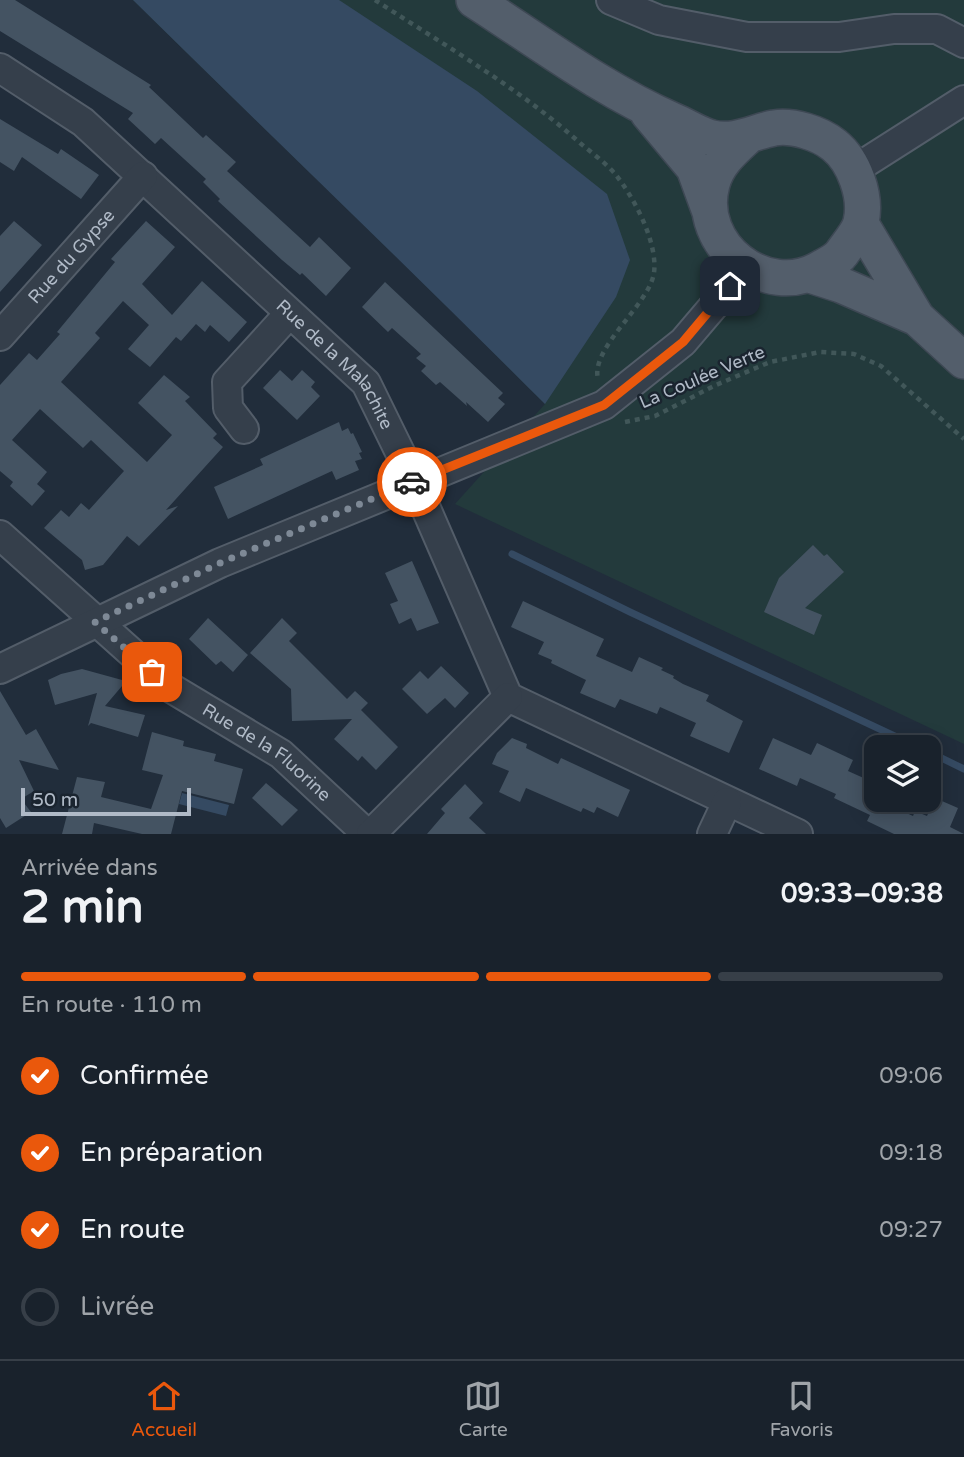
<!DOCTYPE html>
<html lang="fr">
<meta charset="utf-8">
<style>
body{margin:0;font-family:"Varela Round",sans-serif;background:#262f38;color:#f1f3f6;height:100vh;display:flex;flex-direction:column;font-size:26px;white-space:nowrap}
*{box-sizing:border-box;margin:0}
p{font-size:23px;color:#9fa4a9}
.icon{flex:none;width:38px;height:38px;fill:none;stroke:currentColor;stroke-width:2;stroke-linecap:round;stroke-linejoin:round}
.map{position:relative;height:834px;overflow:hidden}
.panel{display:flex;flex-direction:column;background:#19222c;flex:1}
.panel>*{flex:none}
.fabs{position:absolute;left:864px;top:735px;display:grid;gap:14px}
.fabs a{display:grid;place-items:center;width:77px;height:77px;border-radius:14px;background:#19222c;box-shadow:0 4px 18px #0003,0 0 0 2px #373f48;font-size:35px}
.scale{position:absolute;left:21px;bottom:18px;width:170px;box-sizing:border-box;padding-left:7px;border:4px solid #b0bac7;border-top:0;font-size:19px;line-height:24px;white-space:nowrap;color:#b0bac7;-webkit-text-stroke:5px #1a242f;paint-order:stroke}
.pin{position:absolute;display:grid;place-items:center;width:60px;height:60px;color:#fff;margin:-30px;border-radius:14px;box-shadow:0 4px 10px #0006}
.courier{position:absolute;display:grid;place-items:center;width:70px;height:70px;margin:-35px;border:5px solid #ea580c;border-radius:50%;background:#fff;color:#222;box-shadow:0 2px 9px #0007}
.overview em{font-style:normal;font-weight:700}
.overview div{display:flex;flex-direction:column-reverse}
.overview{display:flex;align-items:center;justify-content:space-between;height:119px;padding:0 21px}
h1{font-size:46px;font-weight:700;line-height:52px}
.bar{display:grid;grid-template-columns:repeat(4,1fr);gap:10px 7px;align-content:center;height:84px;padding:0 21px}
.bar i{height:9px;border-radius:5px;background:#373f48}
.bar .current{background:#ea580c}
.bar p{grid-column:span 4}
ol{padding:0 21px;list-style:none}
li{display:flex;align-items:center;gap:21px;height:77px}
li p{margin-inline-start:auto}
li .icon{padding:7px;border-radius:50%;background:#ea580c;color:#fff;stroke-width:4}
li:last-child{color:#9fa4a9}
li i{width:38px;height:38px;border:4px solid #373f48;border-radius:50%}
.tab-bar{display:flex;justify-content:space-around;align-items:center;height:98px;border-top:2px solid #373f48;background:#19222c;font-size:19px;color:#9fa4a9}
.tab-bar a{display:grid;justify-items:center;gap:4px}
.tab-bar .current{color:#ea580c}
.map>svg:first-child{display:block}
.green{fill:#233a3c}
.water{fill:#354a62}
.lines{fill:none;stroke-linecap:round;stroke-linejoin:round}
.stream{stroke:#354a62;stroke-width:7}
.building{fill:#445362}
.minor-casing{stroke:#535d69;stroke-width:32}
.major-casing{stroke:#3e4854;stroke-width:38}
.path{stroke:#415759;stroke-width:4.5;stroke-dasharray:5 5;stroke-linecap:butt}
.minor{stroke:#353f4b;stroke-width:28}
.major{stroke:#535e6b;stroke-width:35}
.done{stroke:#7e8996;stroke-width:7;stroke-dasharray:0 12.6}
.route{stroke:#ea580c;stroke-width:9}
.labels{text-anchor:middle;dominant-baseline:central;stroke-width:5;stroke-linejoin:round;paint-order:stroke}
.street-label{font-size:18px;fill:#b0bac7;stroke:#1a242f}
</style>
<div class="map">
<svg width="964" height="834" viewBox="0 0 964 834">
<rect width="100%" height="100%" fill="#212d3b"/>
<path class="green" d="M133 0H964V744L455 504 545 404C409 267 270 135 133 0Z"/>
<path class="water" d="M133 0H339L477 91 607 194 630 260 616 297 545 404C409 268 270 135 133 0Z
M182 793 229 805 226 816 179 804Z"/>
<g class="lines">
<path class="stream" d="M512 554 630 612 918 747
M929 752 964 769"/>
</g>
<path class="building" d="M0 0H15L151 85 149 87 203 138 206 135 236 162 227 171 273 213 310 247 319 237 351 268 326 296 302 273 300 275 282 260 218 201 220 199 203 182 206 179 161 138 155 144 128 119 133 113 0 31Z
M0 119 58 154 61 149 99 175 81 199 22 157 14 171 0 162Z
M14 221 42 245 0 292V236Z
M146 221 175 247 142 284 172 315 202 281 247 322 229 342 210 325 205 332 196 324 181 341 176 337 150 367 128 349 149 325 123 301 95 333 100 338 61 382 147 462 172 435 138 403 164 375 190 397 185 401 217 434 213 438 223 447 166 510 178 506 139 546 127 536 103 565 85 570 82 560 44 528 61 510 69 517 81 503 89 510 124 471 91 440 83 448 40 409 12 440 47 472 37 484 45 491 32 506 10 486 13 482 0 471V385L29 353 37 360 60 334 57 332 115 262 111 259Z
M385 282 503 393 498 398 505 404 488 422 466 402 467 406 440 382 436 385 421 371 426 366 416 358 421 354 392 328 388 332 362 307Z
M280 370 292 381 302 370 315 382 311 387 320 396 297 420 263 388Z
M339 422 342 431 348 428 351 434 353 433 362 452 359 453 362 459 355 461 359 470 336 480 332 471 228 519 214 487 263 465 260 459Z
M813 545 824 556 827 554 844 572 805 608 822 615 814 635 764 612 779 578Z
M412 561 439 623 417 631 411 618 399 624 390 604 398 601 385 573Z
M523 601 604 639 596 656 632 672 639 657 663 668 661 670 674 676 673 678 683 684 709 695 706 701 743 721 729 753 690 736 696 723 660 707 657 714 620 699 615 708 580 693 586 680 551 663 552 660 538 654 544 642 511 627Z
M208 618 248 655 233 672 221 661 216 665 189 639Z
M282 618 297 633 289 641 347 699 355 691 368 703 361 710 398 747 376 770 362 756 358 761 334 739 352 719 292 721 291 689 250 653Z
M441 666 469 693 455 708 445 698 427 714 402 689 420 671 428 679Z
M82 669 133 683 122 686 105 706 145 715 138 737 91 723 88 726 97 693 55 705 48 680 61 674Z
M0 691 26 735 36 729 59 770 19 760 34 791 21 799 31 812 6 828 0 818Z
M152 732 184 741 183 746 216 754 214 761 243 769 234 804 182 791 171 834H142L94 823 92 834H62L77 777 105 782 101 797 151 809 163 775 142 770Z
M512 738 527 744 526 748 558 764 561 758 630 790 618 817 597 807 594 813 583 808 581 812 526 788 520 802 499 792 509 771 492 764 497 753Z
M773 738 811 755 817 743 853 760 848 771 877 784V801L873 809 878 800 913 816 915 811 927 816 935 798 958 808 950 827 964 834H894L867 821 870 815 834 798 836 794 800 778 797 786 759 769Z
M266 783 298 810 282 826 252 798Z
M465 784 483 803 469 818 486 834H427L445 813 441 809Z"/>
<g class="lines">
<g class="minor-casing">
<g id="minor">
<path d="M611 0 659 20 747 37H839L894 29H937L964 43"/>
<path id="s1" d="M0 68 83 122 366 383 414 481 508 697 798 834"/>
<path d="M854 170 964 100"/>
<path id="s2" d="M0 336 143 176"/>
<path d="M244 429 228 408 227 382 289 314"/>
<path id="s3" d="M0 535 171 688 281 754 367 834"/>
<path d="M0 669 220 563 604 405 683 342 746 268"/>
<path d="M371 834 508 697"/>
<path d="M712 834 727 802"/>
</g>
</g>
<g class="major-casing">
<path id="major" d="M474 0C539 42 603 90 674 121 686 126 700 135 712 138 736 143 753 132 774 128 793 125 819 133 834 145 854 161 867 196 861 222 859 232 848 244 842 253 837 260 828 264 821 268 766 301 695 245 712 184 717 164 732 151 746 138
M648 113 694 168 710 212
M861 224 917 318 964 361
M810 275 841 285 917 318"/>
</g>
<path class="path" d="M375 0C444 45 519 88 580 143 592 153 606 163 616 175 634 198 658 242 654 273 649 305 590 348 598 379
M625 422 655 416 716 385 770 362 820 352 854 354 881 366 964 439"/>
<use href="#minor" class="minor"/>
<use href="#major" class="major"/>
</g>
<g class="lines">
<path class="done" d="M152 672 95 622 220 563 412 482"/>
<path class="route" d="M412 482 604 405 683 342 730 286"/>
</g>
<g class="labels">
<g class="street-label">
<text stroke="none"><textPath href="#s2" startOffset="107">Rue du Gypse</textPath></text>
<text stroke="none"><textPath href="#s1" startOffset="450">Rue de la Malachite</textPath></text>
<text transform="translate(702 377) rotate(-23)">La Coulée Verte</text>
<text stroke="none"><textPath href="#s3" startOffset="345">Rue de la Fluorine</textPath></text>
</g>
</g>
</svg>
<div class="fabs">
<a><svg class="icon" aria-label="layers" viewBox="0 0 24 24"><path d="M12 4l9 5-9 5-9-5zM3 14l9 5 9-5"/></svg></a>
</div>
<div class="scale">50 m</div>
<div class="pin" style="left:152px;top:672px;background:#ea580c"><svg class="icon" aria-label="bag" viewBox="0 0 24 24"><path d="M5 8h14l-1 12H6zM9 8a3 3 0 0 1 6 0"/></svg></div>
<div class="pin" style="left:730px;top:286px;background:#1f2937"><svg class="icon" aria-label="home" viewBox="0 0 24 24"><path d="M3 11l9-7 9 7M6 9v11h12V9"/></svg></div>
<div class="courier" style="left:412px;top:482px"><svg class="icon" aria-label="car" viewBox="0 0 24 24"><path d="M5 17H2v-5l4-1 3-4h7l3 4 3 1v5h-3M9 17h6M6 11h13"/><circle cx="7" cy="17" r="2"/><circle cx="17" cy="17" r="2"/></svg></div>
</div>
<section class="panel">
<div class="overview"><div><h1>2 min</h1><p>Arrivée dans</p></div><em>09:33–09:38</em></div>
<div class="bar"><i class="current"></i><i class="current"></i><i class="current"></i><i></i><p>En route · 110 m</p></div>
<ol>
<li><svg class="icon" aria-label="check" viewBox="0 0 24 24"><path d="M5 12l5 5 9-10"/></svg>Confirmée<p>09:06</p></li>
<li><svg class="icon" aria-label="check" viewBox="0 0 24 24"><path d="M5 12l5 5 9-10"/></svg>En préparation<p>09:18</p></li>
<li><svg class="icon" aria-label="check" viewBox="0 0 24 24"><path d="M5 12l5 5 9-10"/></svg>En route<p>09:27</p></li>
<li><i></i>Livrée</li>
</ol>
</section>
<nav class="tab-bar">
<a class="current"><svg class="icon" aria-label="home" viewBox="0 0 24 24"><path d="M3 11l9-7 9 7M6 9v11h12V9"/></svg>Accueil</a>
<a><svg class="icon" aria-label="map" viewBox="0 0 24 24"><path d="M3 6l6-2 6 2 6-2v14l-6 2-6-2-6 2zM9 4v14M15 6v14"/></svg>Carte</a>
<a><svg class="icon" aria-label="saved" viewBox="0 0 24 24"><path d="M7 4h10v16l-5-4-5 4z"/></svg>Favoris</a>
</nav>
